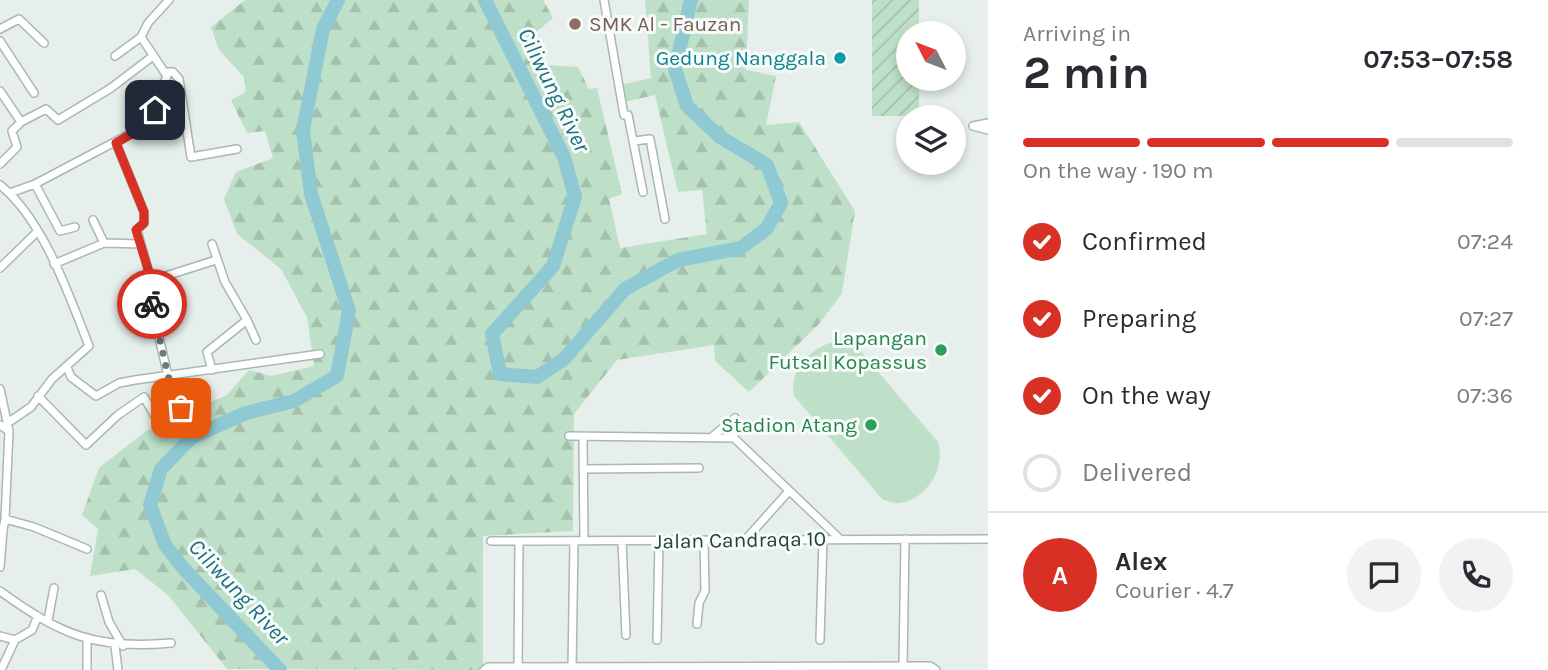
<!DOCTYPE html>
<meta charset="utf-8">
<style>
body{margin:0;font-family:Karla,sans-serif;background:#f2f2f3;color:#2b2b33;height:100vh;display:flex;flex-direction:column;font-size:26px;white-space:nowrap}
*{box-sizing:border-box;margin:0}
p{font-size:23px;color:#7c7c81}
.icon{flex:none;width:38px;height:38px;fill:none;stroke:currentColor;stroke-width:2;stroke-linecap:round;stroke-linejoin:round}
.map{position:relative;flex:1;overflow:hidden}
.details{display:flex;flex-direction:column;background:#fff;width:560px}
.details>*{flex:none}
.needle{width:46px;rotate:312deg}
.buttons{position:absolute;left:896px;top:21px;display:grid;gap:14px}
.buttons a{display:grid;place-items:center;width:70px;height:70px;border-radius:50%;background:#fff;box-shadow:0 4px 10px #0003;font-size:35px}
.pin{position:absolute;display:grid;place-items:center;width:60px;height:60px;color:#fff;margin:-30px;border-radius:14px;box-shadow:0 4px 10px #0006}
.courier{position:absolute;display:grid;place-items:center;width:70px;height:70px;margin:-35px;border:5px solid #d93025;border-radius:50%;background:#fff;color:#222;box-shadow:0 2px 9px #0007}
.summary em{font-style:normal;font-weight:700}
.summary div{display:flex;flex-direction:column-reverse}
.summary{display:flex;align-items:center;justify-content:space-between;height:119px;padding:0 35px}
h1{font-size:46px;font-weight:700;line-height:52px}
.bar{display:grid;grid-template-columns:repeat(4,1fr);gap:10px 7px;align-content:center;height:84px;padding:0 35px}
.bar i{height:9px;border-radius:5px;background:#e1e1e2}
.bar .on{background:#d93025}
.bar p{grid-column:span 4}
.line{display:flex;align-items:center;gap:18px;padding:0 35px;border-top:2px solid #e1e1e2}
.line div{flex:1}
.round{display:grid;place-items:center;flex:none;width:74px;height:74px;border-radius:37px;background:#f2f2f3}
ol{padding:0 35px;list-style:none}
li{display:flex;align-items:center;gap:21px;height:77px}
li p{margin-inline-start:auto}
li .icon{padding:7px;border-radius:50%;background:#d93025;color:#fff;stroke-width:4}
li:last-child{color:#7c7c81}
li i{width:38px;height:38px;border:4px solid #e1e1e2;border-radius:50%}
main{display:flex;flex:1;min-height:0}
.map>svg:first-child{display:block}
.forest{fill:url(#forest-firs)}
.park{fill:#bfe0c8}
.garden{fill:url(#garden-furrows)}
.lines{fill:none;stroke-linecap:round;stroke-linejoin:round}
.river{stroke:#8ec9d4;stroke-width:14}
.street-casing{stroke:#a8b8b2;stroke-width:10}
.street{stroke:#fff;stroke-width:7}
.done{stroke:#687f78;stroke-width:7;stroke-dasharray:0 12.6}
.route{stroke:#d93025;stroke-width:9}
.education-dot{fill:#8d6e63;stroke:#f7fbf9;stroke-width:2.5}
.culture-dot{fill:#0f9aa8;stroke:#f7fbf9;stroke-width:2.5}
.leisure-dot{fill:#2e9e5b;stroke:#f7fbf9;stroke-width:2.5}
.labels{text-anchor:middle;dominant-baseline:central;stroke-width:6;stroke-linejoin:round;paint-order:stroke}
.education-label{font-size:21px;fill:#785e54;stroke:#f7fbf9;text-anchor:start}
.culture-label{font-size:21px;fill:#0d838f;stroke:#f7fbf9;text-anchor:end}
.leisure-label{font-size:21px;fill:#27864d;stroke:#f7fbf9;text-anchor:end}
.street-label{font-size:21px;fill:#24423a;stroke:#f7fbf9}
.water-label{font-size:23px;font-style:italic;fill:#1c6f80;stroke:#f7fbf9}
</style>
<main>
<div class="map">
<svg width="988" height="670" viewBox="0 0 988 670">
<defs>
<pattern id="forest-firs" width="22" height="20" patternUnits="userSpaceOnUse" patternTransform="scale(1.75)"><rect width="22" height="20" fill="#bfe0c8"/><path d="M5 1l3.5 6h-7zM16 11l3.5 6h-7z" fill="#a4c1ad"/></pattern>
<pattern id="garden-furrows" width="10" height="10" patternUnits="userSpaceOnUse" patternTransform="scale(1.75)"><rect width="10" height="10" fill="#bfe0c8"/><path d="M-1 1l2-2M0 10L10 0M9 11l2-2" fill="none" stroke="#a4c1ad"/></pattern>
</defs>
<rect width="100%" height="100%" fill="#e6efeb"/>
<path class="forest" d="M245 0H543L553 18 528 39 547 65 578 67 589 89 597 88 622 194 609 199 620 248 707 234 702 190 678 192 655 95 624 102 621 85 651 78 645 0H749L746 70 776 76 766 125 799 122 855 211 842 293 819 324 749 392 715 361 714 345 617 360 574 414 573 531 483 536V670L227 669 168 595 135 569 90 576 98 529 82 515 99 468 146 431 227 395 249 370 271 376 314 366 307 317 281 269 237 234 224 199 236 172 273 158 265 131 247 133 231 100 246 92 244 77 219 50 211 27Z"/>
<path class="park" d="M842 339 851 340 938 442C946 466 928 499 900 503 895 504 888 501 883 500L794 396C788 366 815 345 842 339Z"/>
<path class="garden" d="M872 0H919V33H908V79H919V116H872Z"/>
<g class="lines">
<path class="river" d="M485 0 564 157 575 197 553 266 492 334 500 374 537 377 564 359 625 289 678 260 741 248 767 228 781 203 767 165 720 137 687 106 675 69 691 0
M280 670 184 569 165 545 150 505 161 469 192 437 246 413 294 401 337 376 349 311 311 194 303 130 323 29 338 0"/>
<g class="street-casing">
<path id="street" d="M604 0 624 115H628L643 192
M0 29 19 19 44 43
M0 41 34 93
M115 56 141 37
M166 72H173L179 79 191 157 237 149
M0 91 21 122 46 109 58 120 111 88 153 56
M973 126 988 123
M973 126 988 130
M634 141 650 139 665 219
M0 164 17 147 12 131 21 122
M35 184 60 231 75 227
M0 185C43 219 69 295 89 346L52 379 31 407 9 422
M10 193 35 184 145 126 167 76 141 37 148 23 169 0
M93 220 104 243
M212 244 225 282 247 320 207 352 212 370
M54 264 104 243 141 244
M0 268 37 232
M150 281 216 260
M247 320 256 340
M67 367 71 377 96 396 119 383 135 380 320 354
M0 389 9 431 5 519 3 530 0 529
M38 396 86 445 118 415 144 397 156 418 170 416 181 408 168 376 152 307 148 269 137 230 144 223V212L116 143
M0 425 9 431
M569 436 734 438 839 538
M713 436 735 418 734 438
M583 437 584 541
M583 469 699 468
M5 519 34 527 87 549
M746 539 789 491
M491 541 988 539
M622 541 626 635
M0 567 3 530
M0 591C61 635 96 650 171 643
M101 595 109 622 123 646
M48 620 54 588
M697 624 699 603 705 591 704 540
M0 636 15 640
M657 640 659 541
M820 640 823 539
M115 646 118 670
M903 666 905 539
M518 669 519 541
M572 669 574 541
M1 670 15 640 32 630 38 616
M87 670V641
M484 670 488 667 930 666 936 670"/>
</g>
<use href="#street" class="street"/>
</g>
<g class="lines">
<path class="done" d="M152 304 168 376 181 408"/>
<path class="route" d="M152 304 148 269 136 230 144 223V212L116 143 145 126 155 110"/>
</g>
<circle class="education-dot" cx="575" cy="24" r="7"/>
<circle class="culture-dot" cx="840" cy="58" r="7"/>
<g class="leisure-dot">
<circle cx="941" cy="350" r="7"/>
<circle cx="871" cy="425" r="7"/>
</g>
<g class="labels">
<g class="education-label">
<text x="589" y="24">SMK Al - Fauzan</text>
</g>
<g class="culture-label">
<text x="826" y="58">Gedung Nanggala</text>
</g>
<g class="leisure-label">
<text x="927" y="338">Lapangan<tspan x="927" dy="24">Futsal Kopassus</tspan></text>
<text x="857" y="425">Stadion Atang</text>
</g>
<g class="street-label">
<text transform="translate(740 540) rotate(-1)">Jalan Candraqa 10</text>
</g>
<g class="water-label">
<text transform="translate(554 90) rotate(64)">Ciliwung River</text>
<text transform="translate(239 592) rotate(47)">Ciliwung River</text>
</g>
</g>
</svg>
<div class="buttons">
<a><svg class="needle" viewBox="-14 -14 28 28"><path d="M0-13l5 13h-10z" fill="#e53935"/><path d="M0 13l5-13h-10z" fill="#7c7c81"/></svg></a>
<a><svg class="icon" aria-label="layers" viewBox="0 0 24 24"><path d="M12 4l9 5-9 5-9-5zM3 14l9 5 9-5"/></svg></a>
</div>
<div class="pin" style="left:181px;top:408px;background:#ea580c"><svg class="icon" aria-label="bag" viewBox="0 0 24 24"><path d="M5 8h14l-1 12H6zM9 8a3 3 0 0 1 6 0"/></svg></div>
<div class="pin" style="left:155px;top:110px;background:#1f2937"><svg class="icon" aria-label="home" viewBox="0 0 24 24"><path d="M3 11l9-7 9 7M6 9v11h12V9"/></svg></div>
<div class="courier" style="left:152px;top:304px"><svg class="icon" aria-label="bike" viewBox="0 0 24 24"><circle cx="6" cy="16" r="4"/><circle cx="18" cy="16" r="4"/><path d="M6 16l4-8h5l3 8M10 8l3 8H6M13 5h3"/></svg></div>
</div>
<section class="details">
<div class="summary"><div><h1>2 min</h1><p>Arriving in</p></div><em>07:53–07:58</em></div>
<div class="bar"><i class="on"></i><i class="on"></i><i class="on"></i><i></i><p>On the way · 190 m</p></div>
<ol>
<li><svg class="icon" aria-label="check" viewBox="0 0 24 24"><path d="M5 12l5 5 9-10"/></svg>Confirmed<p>07:24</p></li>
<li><svg class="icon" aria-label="check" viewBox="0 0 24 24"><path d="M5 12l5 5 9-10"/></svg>Preparing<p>07:27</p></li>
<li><svg class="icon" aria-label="check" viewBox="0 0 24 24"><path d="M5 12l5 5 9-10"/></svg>On the way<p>07:36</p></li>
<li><i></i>Delivered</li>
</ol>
<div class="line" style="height:126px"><b class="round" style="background:#d93025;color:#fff">A</b><div><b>Alex</b><p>Courier · 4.7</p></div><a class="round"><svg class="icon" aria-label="chat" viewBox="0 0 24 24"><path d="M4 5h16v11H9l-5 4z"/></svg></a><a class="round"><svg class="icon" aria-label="phone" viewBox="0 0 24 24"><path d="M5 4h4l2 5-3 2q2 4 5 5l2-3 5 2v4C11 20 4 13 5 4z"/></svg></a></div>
</section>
</main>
